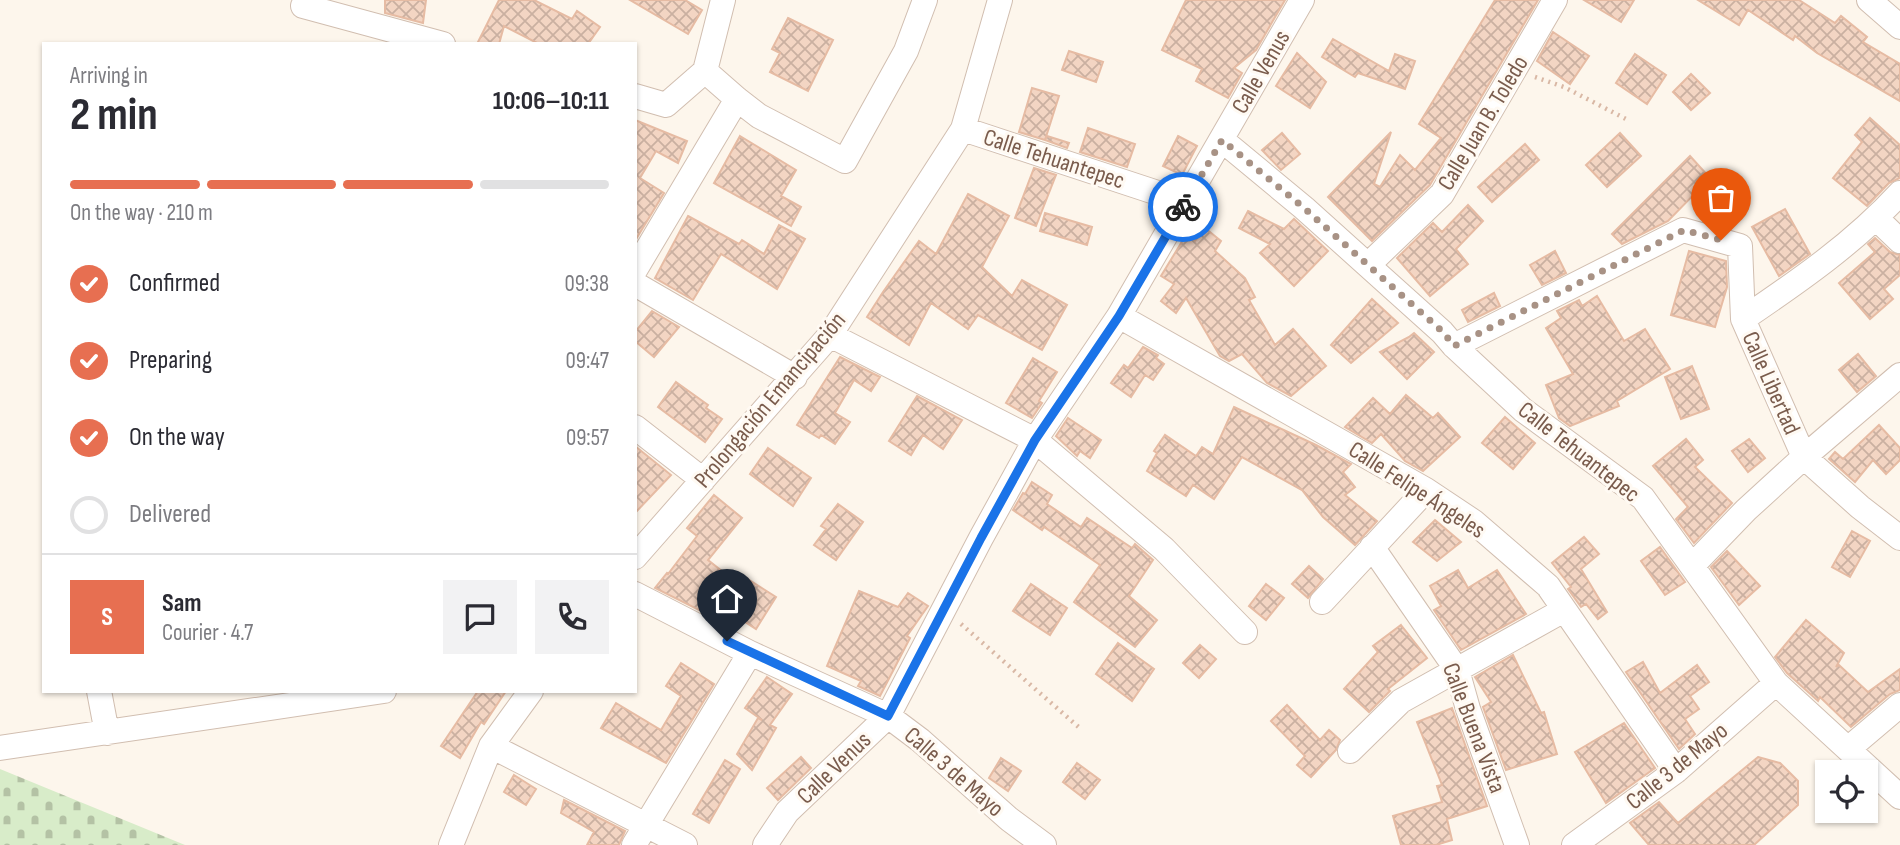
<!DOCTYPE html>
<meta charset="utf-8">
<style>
body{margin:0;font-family:"Sofia Sans Condensed",sans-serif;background:#f2f2f3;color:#2b2b33;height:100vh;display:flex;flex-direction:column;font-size:26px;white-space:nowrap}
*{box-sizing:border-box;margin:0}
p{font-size:23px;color:#7c7c81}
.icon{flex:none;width:38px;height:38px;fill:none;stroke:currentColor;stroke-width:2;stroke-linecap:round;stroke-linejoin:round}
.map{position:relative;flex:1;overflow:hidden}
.sheet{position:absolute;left:42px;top:42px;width:595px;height:651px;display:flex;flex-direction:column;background:#fff;border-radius:0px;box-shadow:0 2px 5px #0004}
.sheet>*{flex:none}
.tools{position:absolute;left:1815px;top:760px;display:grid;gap:14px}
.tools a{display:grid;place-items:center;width:63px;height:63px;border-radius:0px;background:#fff;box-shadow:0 2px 5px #0004;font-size:35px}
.pin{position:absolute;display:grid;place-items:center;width:60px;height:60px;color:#fff;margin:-72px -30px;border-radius:50% 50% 50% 0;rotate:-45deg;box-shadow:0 0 7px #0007}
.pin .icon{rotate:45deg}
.courier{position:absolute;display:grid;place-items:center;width:70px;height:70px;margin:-35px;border:5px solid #1a73e8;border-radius:50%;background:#fff;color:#222;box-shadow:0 2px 9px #0007}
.summary em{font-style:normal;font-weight:700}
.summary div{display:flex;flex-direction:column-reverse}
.summary{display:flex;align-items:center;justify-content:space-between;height:119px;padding:0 28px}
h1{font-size:46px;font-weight:700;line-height:52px}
.bar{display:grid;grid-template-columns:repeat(4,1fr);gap:10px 7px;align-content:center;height:84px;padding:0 28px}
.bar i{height:9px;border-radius:5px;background:#e1e1e2}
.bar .active{background:#e76f51}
.bar p{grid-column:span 4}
.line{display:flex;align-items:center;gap:18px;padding:0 28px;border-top:2px solid #e1e1e2}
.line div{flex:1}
.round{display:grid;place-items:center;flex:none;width:74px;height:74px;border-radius:0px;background:#f2f2f3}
ol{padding:0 28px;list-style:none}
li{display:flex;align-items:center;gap:21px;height:77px}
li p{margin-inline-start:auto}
li .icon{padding:7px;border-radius:50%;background:#e76f51;color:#fff;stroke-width:4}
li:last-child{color:#7c7c81}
li i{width:38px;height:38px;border:4px solid #e1e1e2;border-radius:50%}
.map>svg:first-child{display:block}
.cemetery{fill:url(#cemetery-stones)}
.building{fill:url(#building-cross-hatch);stroke:#e6bba3;stroke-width:2}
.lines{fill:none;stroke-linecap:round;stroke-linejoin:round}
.street-casing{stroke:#d1beb0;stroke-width:26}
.path{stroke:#d9b8a5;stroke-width:4.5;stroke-dasharray:2 5;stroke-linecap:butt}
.street{stroke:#fff;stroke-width:24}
.done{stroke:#a89285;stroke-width:7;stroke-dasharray:0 12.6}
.route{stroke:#1a73e8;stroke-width:9}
.labels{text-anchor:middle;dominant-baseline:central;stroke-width:6;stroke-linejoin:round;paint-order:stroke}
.street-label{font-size:24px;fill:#7a5c4d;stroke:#fffaf3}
</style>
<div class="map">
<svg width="1900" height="845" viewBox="0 0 1900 845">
<defs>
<pattern id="cemetery-stones" width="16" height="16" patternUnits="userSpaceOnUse" patternTransform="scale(1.75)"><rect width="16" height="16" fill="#d8ecc9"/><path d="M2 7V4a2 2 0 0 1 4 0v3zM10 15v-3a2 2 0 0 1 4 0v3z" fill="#b4c2a5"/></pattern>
<pattern id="building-cross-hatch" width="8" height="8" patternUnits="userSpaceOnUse" patternTransform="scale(1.75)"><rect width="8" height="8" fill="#f3d5c3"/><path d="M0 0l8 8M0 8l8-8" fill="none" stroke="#cab0a1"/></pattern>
</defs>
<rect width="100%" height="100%" fill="#fdf6ec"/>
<path class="cemetery" d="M0 769 185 845H0Z"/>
<path class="building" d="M385 0H426L423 23 385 13Z
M499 0H534L572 19 577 11 600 27 588 44H539L504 26 499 44H477Z
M630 0H685L702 10 688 34Z
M1186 0H1285L1256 50 1234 68 1242 73 1228 98 1196 81 1202 69 1162 50Z
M1495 0H1538L1430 185 1372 241 1328 197 1391 132 1374 184 1380 187 1400 155 1415 170 1441 138 1419 124Z
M1584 0H1634L1621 22Z
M1698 0H1799L1835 23 1841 16 1867 37 1863 42 1900 64V101L1817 53 1795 36 1793 40 1748 10 1739 25Z
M788 18 833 40 808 91 770 72 780 53 772 49Z
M1553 32 1589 56 1570 84 1537 61Z
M1333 39 1389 71 1395 54 1415 61 1405 89 1358 73 1355 77 1322 57Z
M1069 51 1103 62 1096 82 1062 70Z
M1297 53 1326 82 1310 108 1276 86Z
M1635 54 1666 75 1647 104 1616 83Z
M1691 74 1710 93 1691 110 1673 92Z
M1032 88 1059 96 1045 140 1019 132Z
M1870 118 1900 145V178L1889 183 1867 206 1833 178 1862 142 1855 135Z
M635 120 687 141 678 163 656 151 640 178 664 193 635 241Z
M1088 128 1135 144 1127 167 1080 152Z
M1282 133 1300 154 1281 170 1262 150Z
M1620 133 1641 156 1607 187 1586 165Z
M740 136 796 170 781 196 801 207 791 226 714 183Z
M1047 136 1069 143 1067 148 1045 140Z
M1178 136 1197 146 1182 175 1163 166Z
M1525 144 1539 160 1492 202 1478 187Z
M1690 156 1710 178 1668 221 1622 244 1612 234Z
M1034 168 1056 175 1036 226 1015 218Z
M968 194 1009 216 982 267 1012 296 1022 280 1067 305 1042 350 978 315 968 329 931 303 909 345 867 317 883 292 919 241 936 254Z
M1468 205 1483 221 1456 249 1468 264 1430 296 1397 258 1433 223 1442 232Z
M1785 209 1810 254 1779 276 1752 227Z
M1248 211 1284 229 1294 219 1328 251 1294 286 1260 253 1270 244 1239 228Z
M1045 213 1092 227 1087 245 1040 231Z
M688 216 739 244 742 240 764 254 779 225 805 239 777 289 721 254 693 300 655 278Z
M1205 228 1221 241 1215 251 1245 278 1255 297 1249 300 1275 345 1293 329 1326 366 1291 396 1267 383 1242 354 1229 361 1220 356 1186 298 1176 313 1161 301 1174 284 1161 276 1186 235 1195 241Z
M1875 238 1890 252 1900 255V275L1884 289 1893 299 1870 319 1839 283 1875 252 1868 244Z
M1555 251 1566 273 1542 285 1530 265Z
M1689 251 1726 261 1727 287 1715 327 1671 315Z
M1494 293 1500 306 1468 322 1462 310Z
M1597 296 1624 341 1645 329 1670 369 1617 401 1619 406 1570 426 1559 418 1546 385 1573 374 1546 328 1561 318 1557 311 1579 300 1582 306Z
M1372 299 1398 323 1351 363 1331 345Z
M652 311 679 327 654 357 635 341V332Z
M1414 333 1434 352 1407 379 1380 352 1409 337Z
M1143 347 1158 355 1156 358 1164 364 1153 380 1145 375 1131 397 1111 383 1124 365 1128 368Z
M1858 354 1876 376 1857 392 1839 370Z
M840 357 880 377 871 391 854 380 835 413 850 422 835 444 821 435 819 438 797 425Z
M1033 358 1057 372 1039 401 1042 403 1032 418 1006 403Z
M1692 366 1709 409 1681 419 1665 377Z
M676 382 708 405 706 408 722 419 705 442 658 407Z
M1406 395 1433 418 1438 413 1460 437 1423 471 1405 461 1381 434 1372 443 1345 427 1373 398 1390 414Z
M917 396 962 420 943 449 923 435 911 455 889 441Z
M1234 407 1316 445 1351 464 1343 472 1355 487 1345 495 1377 521 1355 545 1323 517 1302 490 1242 457 1214 499 1193 485 1186 496 1147 471 1157 453 1154 451 1165 435 1196 456 1202 447 1213 454Z
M1505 417 1535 443 1513 469 1482 443Z
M1068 418 1101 440 1090 458 1080 451 1077 456 1056 436Z
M1879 425 1900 448V460L1886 474 1873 460 1855 482 1829 459 1835 452 1843 459Z
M1686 439 1703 460 1695 467 1732 503 1694 543 1676 519 1688 507 1653 466Z
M1749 439 1765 458 1748 472 1732 451Z
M635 446 671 475 635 513Z
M768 448 811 478 793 506 750 474Z
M1032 482 1052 495 1047 504 1081 527 1087 518 1132 548 1135 544 1153 560 1129 596 1157 620 1135 647 1074 602 1100 565 1044 527 1042 530 1013 510 1023 493 1025 494Z
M714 495 742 518 708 560 741 586 746 578 776 597 756 629 719 605 711 616 655 588 667 573 668 574 697 536 687 528Z
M838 504 863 522 836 560 814 545 826 529 821 526Z
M1435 520 1461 542 1437 561 1413 542Z
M1852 531 1870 541 1850 577 1832 567Z
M1584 537 1599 554 1581 569 1607 612 1598 619 1586 604 1581 607 1568 589 1571 587 1552 563Z
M1660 547 1685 582 1665 595 1641 561Z
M1727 551 1760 586 1739 605 1711 567Z
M1309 566 1323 579 1308 598 1292 584Z
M1458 570 1468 588 1497 570 1526 614 1461 650 1434 610 1441 606 1430 586Z
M1031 584 1067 608 1050 635 1013 611Z
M1266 584 1284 598 1266 620 1249 606Z
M859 591 898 607 908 593 928 606 907 636 910 638 880 696 858 686 861 681 827 666Z
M1806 620 1844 653 1836 667 1839 665 1868 692 1900 669V690L1890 694 1851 727 1820 697 1818 701 1787 673 1775 657Z
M1401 625 1427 658 1388 689 1390 691 1369 712 1344 689 1378 652 1373 646Z
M1118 643 1154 669 1132 701 1096 674Z
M1200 645 1216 659 1199 678 1183 663Z
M1513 655 1541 713 1544 712 1557 754 1506 770 1483 707 1491 702 1475 677Z
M1643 662 1660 693 1697 665 1709 682 1690 696 1699 709 1685 719 1695 734 1679 749 1626 672Z
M681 663 714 684 666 763 601 728 616 703 661 730 681 696 666 686Z
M767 677 792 694 770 725 776 728 752 770 737 754 758 718 762 720 745 708Z
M478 691H506L484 724 481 722 460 758 441 746Z
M1287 705 1320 740 1329 730 1340 740 1336 750 1311 777 1297 765 1305 756 1271 721Z
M1452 708 1487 806 1447 819 1452 840 1436 845H1401L1393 816 1442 802 1437 786 1442 785 1417 722Z
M1624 723 1655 768 1606 803 1575 752Z
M801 757 811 768 778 800 767 788Z
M1758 757 1780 763 1798 781V805L1754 845H1649L1630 823 1659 802 1678 823Z
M1001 758 1021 771 1008 791 989 778Z
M725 760 740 769 709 823 693 814Z
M1077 763 1100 780 1085 799 1063 782Z
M514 775 536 789 526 805 504 792Z
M564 800 625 831 619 845H587L594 832 561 813Z"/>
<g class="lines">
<g class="street-casing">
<path id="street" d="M1869 0 1900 27
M303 6 443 44
M705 71 737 99 759 116 845 161 906 51 925 0
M705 71 723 0
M635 96 666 105 705 71
M963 129 1185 202
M1222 140 1304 208 1442 332 1454 346 1523 410 1643 498 1776 683 1900 797
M1876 218 1900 241
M1368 265 1442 194 1555 0
M635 270 737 99
M635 284 795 377
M1119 316 1426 490 1474 522 1548 586 1676 771
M1743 319C1799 281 1854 243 1900 193
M830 335 1035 440 1164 549 1245 632
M1454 346 1683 230 1740 246 1743 319 1804 457 1860 507 1900 538
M635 427 703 480
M1372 547 1457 670 1468 709 1517 845
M635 557 830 335 963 129 1000 0
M1692 566 1746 510 1804 457 1900 375
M635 594 750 653 888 716 920 740 1009 819 1044 845
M1322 602 1426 490
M99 691 107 733
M491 746 685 845
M0 748 384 691
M1848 749 1900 705
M1350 751 1401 701 1564 610
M451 845 491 746 531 691
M634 845 750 653
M765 845 787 812 888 716 981 538 1035 440 1119 316 1302 0
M1574 845 1676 771 1776 683"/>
</g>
<path class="path" d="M1535 77 1564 87 1626 119
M961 624 1082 730"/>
<use href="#street" class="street"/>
</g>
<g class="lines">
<path class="done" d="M1183 207 1222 140 1304 208 1443 332 1454 346 1684 230 1721 240"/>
<path class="route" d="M727 641 888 716 981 538 1035 440 1119 316 1183 207"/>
</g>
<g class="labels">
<g class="street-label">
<text transform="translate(1261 72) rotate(-60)">Calle Venus</text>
<text transform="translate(1483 123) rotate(-59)">Calle Juan B. Toledo</text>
<text transform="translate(1054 159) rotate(18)">Calle Tehuantepec</text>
<text transform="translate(1771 383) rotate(66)">Calle Libertad</text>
<text transform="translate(770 400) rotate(-50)">Prolongación Emancipación</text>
<text transform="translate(1579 452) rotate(38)">Calle Tehuantepec</text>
<text transform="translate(1417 490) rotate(33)">Calle Felipe Ángeles</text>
<text transform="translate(1474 728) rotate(69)">Calle Buena Vista</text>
<text transform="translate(1677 766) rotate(-39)">Calle 3 de Mayo</text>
<text transform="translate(834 768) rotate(-44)">Calle Venus</text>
<text transform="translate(954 772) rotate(41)">Calle 3 de Mayo</text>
</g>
</g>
</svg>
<div class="tools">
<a><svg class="icon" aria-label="locate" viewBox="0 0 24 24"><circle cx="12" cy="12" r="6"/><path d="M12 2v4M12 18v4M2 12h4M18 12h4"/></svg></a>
</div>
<div class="pin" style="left:1721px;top:240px;background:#ea580c"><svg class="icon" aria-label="bag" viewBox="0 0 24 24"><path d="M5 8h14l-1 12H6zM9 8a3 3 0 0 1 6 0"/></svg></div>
<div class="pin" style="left:727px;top:641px;background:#1f2937"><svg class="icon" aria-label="home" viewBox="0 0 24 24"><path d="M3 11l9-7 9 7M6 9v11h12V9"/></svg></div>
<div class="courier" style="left:1183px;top:207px"><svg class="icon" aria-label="bike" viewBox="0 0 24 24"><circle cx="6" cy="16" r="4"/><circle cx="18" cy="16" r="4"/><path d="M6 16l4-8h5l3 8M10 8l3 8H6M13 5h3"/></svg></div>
<section class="sheet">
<div class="summary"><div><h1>2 min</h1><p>Arriving in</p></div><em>10:06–10:11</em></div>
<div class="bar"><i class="active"></i><i class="active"></i><i class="active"></i><i></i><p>On the way · 210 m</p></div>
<ol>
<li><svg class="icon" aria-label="check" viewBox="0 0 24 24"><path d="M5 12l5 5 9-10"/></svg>Confirmed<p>09:38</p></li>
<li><svg class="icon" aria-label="check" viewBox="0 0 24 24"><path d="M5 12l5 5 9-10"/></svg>Preparing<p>09:47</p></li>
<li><svg class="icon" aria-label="check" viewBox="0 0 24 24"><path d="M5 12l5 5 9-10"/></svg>On the way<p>09:57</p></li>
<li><i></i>Delivered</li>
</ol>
<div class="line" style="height:126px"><b class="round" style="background:#e76f51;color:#fff">S</b><div><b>Sam</b><p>Courier · 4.7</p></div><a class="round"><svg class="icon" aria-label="chat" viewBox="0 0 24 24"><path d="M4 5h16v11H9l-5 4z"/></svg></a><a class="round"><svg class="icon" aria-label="phone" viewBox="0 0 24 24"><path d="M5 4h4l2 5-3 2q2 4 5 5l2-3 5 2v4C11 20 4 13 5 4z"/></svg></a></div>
</section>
</div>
